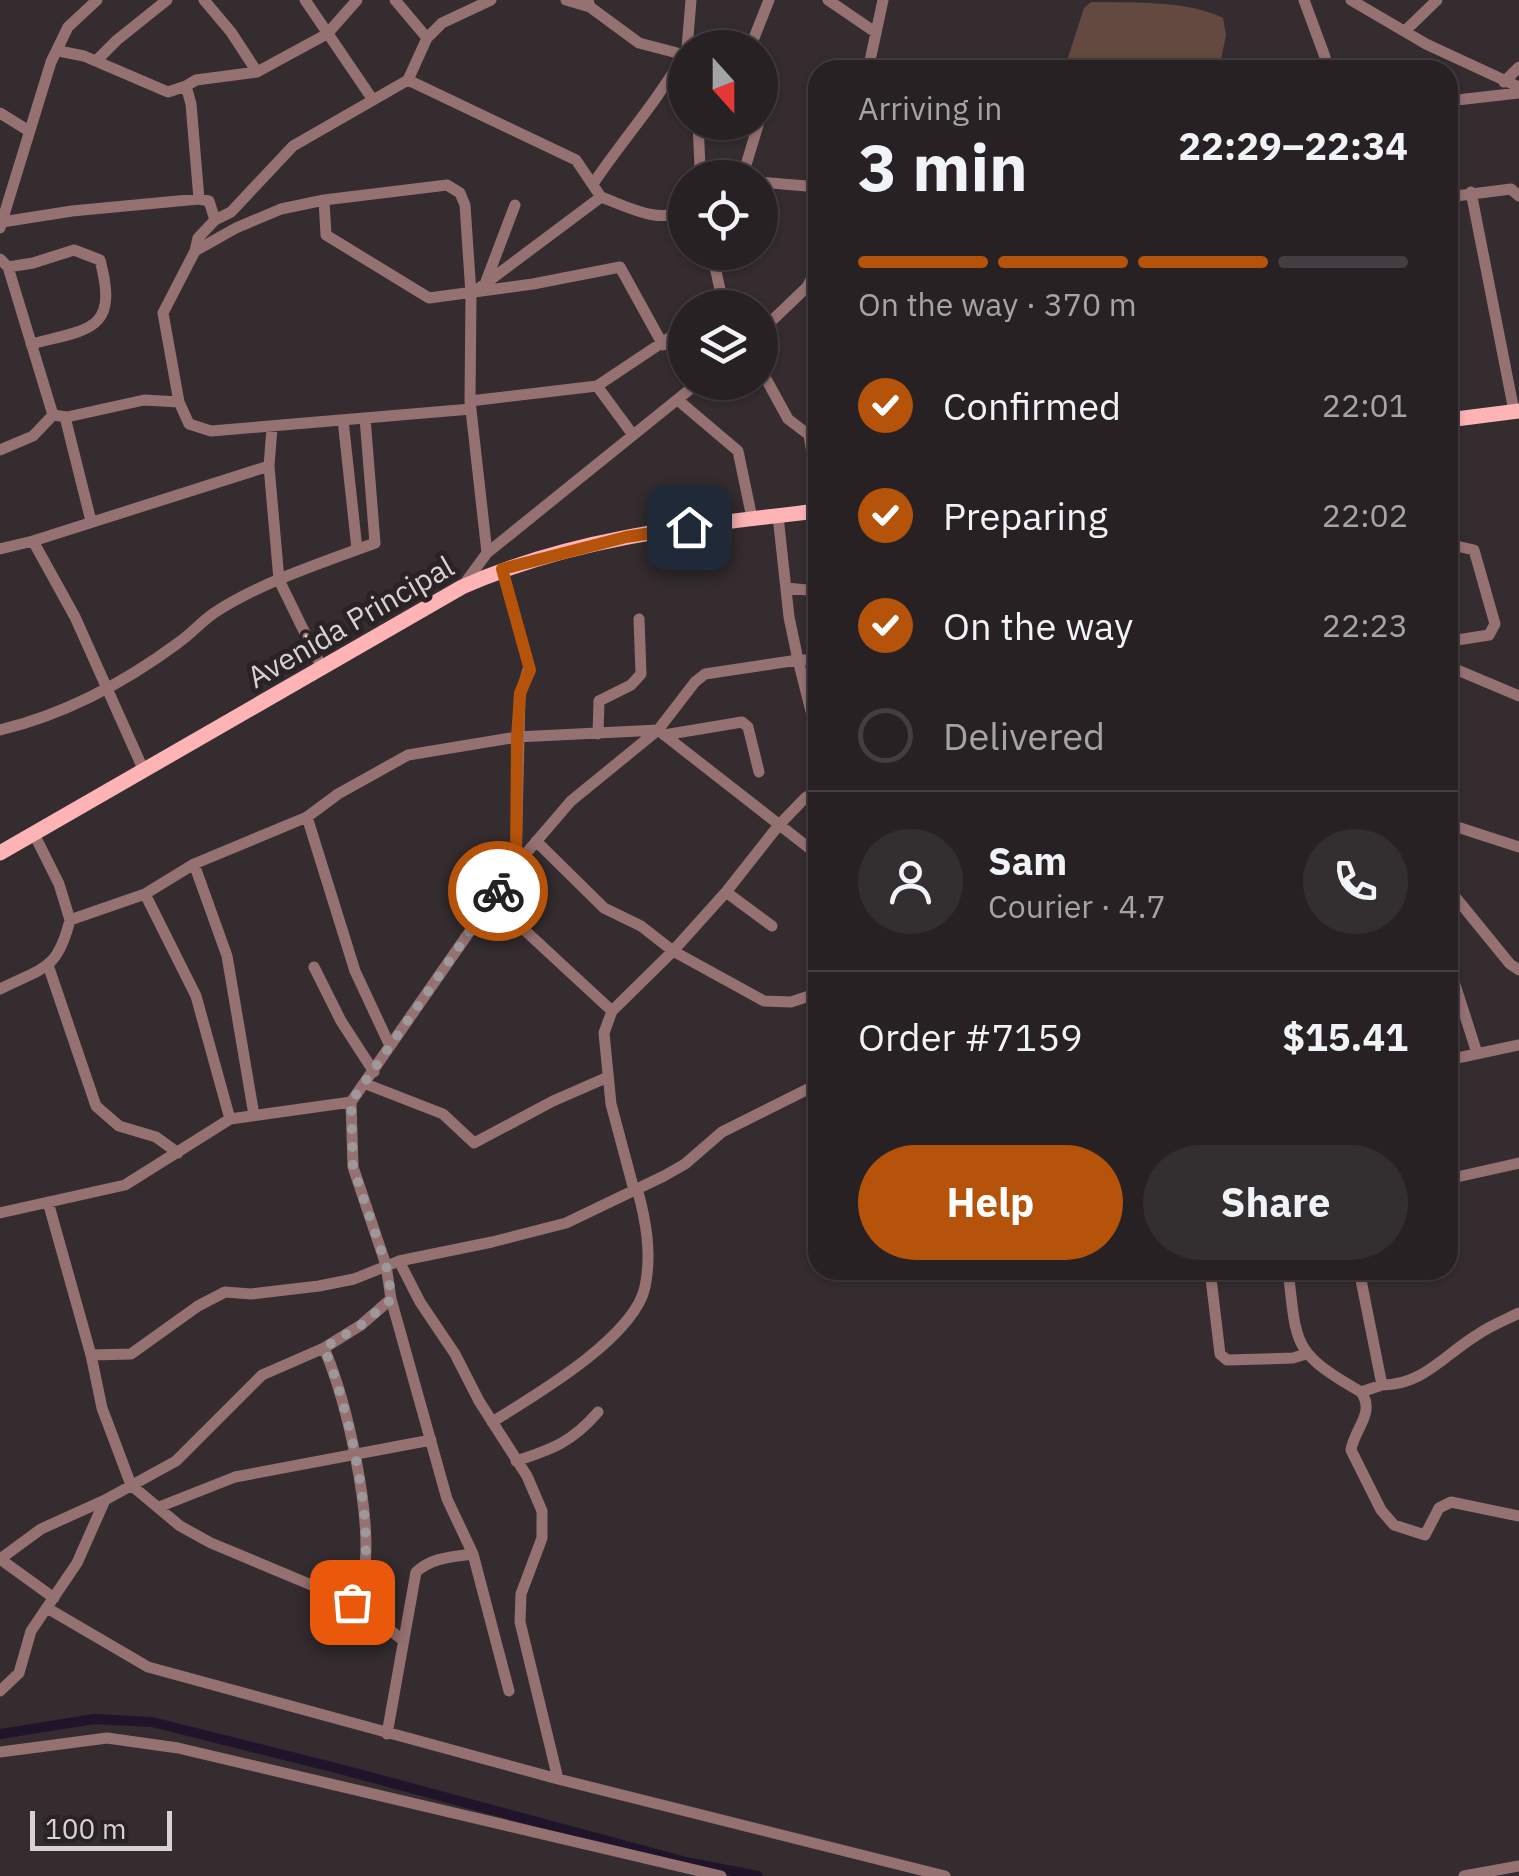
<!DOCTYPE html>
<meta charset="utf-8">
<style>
body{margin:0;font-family:"IBM Plex Sans",sans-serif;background:#332e30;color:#f1f3f6;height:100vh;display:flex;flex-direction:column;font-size:38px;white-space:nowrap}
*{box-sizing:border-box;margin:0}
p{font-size:32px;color:#a4a3a6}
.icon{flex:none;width:55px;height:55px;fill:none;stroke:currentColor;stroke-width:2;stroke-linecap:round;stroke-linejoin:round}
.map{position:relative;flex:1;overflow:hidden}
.drawer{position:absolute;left:808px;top:60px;width:650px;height:1220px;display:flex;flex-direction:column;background:#272123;border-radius:30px;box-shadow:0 2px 8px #0004,0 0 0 2px #433e41}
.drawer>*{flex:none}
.needle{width:65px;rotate:159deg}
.buttons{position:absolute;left:668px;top:30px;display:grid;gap:20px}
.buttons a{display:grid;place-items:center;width:110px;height:110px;border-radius:50%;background:#272123;box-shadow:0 2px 8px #0004,0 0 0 2px #433e41;font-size:50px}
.scale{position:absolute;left:30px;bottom:25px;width:142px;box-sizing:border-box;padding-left:10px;border:5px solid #d7d2d3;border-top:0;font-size:28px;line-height:35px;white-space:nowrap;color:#d7d2d3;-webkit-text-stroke:8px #2a2225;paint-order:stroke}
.pin{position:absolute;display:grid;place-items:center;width:85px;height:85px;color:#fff;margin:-42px;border-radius:20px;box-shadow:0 5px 15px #0006}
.courier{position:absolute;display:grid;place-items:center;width:100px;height:100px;margin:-50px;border:8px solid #b45309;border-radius:50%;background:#fff;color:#222;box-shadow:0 2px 12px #0007}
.head em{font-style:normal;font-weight:700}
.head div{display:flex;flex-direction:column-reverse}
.head{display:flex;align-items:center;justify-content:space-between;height:170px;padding:0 50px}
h1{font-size:65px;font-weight:700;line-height:75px}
.bar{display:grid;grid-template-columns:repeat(4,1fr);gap:15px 10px;align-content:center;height:120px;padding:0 50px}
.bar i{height:12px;border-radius:8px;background:#433e41}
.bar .on{background:#b45309}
.bar p{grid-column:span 4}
.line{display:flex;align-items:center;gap:25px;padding:0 50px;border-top:2px solid #433e41}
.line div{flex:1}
.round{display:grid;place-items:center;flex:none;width:105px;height:105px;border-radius:52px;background:#332e30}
ol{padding:0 50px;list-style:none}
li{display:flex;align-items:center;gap:30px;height:110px}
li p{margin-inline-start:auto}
li .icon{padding:10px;border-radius:50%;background:#b45309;color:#fff;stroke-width:4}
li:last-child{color:#a4a3a6}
li i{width:55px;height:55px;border:5px solid #433e41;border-radius:50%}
.action{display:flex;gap:20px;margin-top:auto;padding:20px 50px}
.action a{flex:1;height:115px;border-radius:60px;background:#b45309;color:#fff;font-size:40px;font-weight:700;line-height:115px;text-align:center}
.action a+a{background:#332e30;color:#f1f3f6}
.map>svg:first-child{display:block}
.green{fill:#63493f}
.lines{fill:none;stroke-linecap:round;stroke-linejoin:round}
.canal{stroke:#1f142a;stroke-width:10}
.minor{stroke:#967172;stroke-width:11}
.major{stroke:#feb3b4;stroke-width:15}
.done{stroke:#9e989a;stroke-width:10;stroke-dasharray:0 18}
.route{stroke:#b45309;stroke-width:12}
.labels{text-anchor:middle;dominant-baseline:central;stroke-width:10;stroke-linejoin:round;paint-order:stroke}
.street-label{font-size:30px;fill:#d7d2d3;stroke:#2a2225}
</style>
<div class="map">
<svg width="1519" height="1876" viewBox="0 0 1519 1876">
<rect width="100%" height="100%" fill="#342c2f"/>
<path class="green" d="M1091 2C1133 3 1187 0 1223 18L1226 35 1219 70H1064L1084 8Z"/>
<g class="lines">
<path class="canal" d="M0 1734 94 1719 152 1722 340 1769 686 1862 758 1876"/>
<path class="minor" d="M204 0 231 32 257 72
M305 0 373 100
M395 0 427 38
M566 0 590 7
M588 0 590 7 639 43 685 55
M828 0 875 32
M1304 0 1325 57V70
M1351 0 1426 44 1519 87
M1406 30 1437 0
M687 48 691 0
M750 48 769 0
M59 51 84 56 168 92 186 86 191 104 199 199
M96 61 117 40 167 0
M869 65 1050 70
M868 70 883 0
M408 80 576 160 601 197
M1504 82 1519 67
M186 86 196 80 257 72 327 34 357 0
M760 97V119
M1448 101 1519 93
M0 113 29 131
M698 122 700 168
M699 178 700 168 732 178
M742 178 759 122
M760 182 818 187
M593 184C623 139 659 100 685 52
M1471 192 1514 411
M1448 197 1511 189 1519 196
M324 200 326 235 429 298 533 284 620 267 663 345
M215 220 231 212 293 146 408 80 427 38 442 23 491 0
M2 222 72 211 199 199 209 201 215 220 198 238 195 251
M0 228 51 62 68 27 97 0
M705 252 714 262 724 308
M0 259 8 267 53 415 67 417 144 400 179 402 189 424 211 431 471 409
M8 267 33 263 74 250 100 260C119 331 90 329 31 344
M485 284 515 205
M474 292 601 197C626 206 661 226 685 209
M760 332 807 287 818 266
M760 368 788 419 809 435 818 489
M597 386 633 435
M470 401 597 386 681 330
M679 401 738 451 752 518
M179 402 163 313 195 251 236 228 281 209 324 200 447 185 460 193 465 205 471 294 470 401 487 553
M65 417 91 521
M343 420 357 549
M272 428 269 466 279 580 322 668
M0 450 33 436 53 415
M778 516 789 617 798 660H818
M33 541 269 466
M1448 544 1474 550 1495 624 1489 635 1457 640 1450 646V665
M0 549 33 541 75 617 144 771
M502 569 529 666 520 696 516 865
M462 587 487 553 699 382
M786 588 818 591
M1448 666 1519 696
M0 730C66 714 124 683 178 643 191 634 201 622 214 613 259 583 324 562 375 543L365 418
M598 734 599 701 631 685 641 674 639 619
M664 735 742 722 748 727 759 772
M307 817 355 971 390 1046
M1448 824 1519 847
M34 834 59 884 70 920
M536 841 604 908 641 926 673 951 764 1001 791 1002 818 993
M194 864 227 956 254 1115
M1448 888 1510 964 1519 970
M726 892 772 926
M145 894 196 996 230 1119
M492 900 612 1011
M1448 963 1477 1053
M48 965 96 1106 119 1126 156 1137 178 1153
M314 967 341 1021 374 1072
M0 989C44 967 57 971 70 920L145 894 194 864 307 817 338 794 408 755 517 737 658 730 818 855
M1448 1060 1519 1045
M366 1084 443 1114 474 1143 553 1101 608 1077
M1448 1179 1519 1163
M634 1190 611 1104 604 1033 612 1011 673 951 726 892 778 826 805 798 818 790
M48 1202 91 1355 102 1408 131 1485 180 1526 211 1543 352 1602 403 1640
M0 1213 125 1185 230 1119 351 1102
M399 1261 420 1302 455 1354 479 1401 527 1476 542 1511V1538L521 1594 520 1622 558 1779
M1210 1270 1220 1354 1227 1360 1293 1358 1306 1354
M1288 1270C1297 1345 1291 1352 1361 1392 1376 1413 1354 1429 1351 1450L1381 1510 1394 1525 1425 1535 1439 1508 1451 1502 1519 1516
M1359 1270 1382 1385 1361 1392
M324 1348C347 1402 373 1516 364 1573 362 1583 356 1593 352 1602
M91 1355 131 1354 198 1306 225 1292 251 1294 319 1286 354 1279 399 1261 492 1242 566 1223 664 1176 685 1164 722 1132 818 1084
M1382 1385C1423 1385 1444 1355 1477 1335 1490 1326 1505 1320 1519 1313
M492 1422C534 1396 634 1338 645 1287 652 1253 646 1221 637 1188
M516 1461C553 1449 572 1442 598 1412
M159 1507 235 1477 431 1440
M0 1559 41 1529 105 1500
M0 1559 54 1598
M47 1608 148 1667 558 1779 945 1876
M0 1691 19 1673 31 1631 77 1563 105 1500 176 1461 262 1375 324 1348 361 1325 391 1299
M509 1691 473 1554 447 1499 391 1299 386 1265 353 1167 351 1102 516 865 571 801 658 730 695 682 705 674 798 660 818 739
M387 1734 416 1572C433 1557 452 1557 473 1554
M0 1752 107 1738 178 1748 721 1876
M1464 1876 1519 1866"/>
<path class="major" d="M1448 420 1519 411
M0 853 462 587C573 537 697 525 818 511"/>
</g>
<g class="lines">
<path class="done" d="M352 1602C356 1593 362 1583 364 1573 373 1516 347 1401 324 1348L361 1325 392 1299 386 1265 353 1167 351 1102 498 891"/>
<path class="route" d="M498 891 516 865 517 738 520 693 530 670 502 569 626 537 689 527"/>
</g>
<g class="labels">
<g class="street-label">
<text transform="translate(350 621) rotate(-30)">Avenida Principal</text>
</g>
</g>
</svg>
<div class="buttons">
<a><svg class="needle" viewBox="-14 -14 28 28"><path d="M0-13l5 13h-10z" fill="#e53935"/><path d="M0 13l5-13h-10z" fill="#a4a3a6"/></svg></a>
<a><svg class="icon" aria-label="locate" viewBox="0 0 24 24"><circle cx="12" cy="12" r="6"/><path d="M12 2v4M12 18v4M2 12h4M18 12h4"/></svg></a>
<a><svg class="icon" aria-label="layers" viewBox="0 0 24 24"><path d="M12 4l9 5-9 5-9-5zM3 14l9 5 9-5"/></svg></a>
</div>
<div class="scale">100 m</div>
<div class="pin" style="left:352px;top:1602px;background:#ea580c"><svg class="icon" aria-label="bag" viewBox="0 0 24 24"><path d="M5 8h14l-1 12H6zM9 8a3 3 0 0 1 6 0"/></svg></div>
<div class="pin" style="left:689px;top:527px;background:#1f2937"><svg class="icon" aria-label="home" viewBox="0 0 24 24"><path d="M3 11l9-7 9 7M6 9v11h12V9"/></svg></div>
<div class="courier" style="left:498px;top:891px"><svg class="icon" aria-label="bike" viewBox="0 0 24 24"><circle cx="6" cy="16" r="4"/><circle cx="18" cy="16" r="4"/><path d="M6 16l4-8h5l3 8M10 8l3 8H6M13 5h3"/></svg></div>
<section class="drawer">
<div class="head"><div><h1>3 min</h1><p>Arriving in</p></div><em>22:29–22:34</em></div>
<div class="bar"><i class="on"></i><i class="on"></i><i class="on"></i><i></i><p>On the way · 370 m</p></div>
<ol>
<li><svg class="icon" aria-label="check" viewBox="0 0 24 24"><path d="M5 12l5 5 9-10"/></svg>Confirmed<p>22:01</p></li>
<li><svg class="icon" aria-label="check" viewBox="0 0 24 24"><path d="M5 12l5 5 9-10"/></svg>Preparing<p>22:02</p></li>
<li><svg class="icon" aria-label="check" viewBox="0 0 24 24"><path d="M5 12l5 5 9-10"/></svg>On the way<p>22:23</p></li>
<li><i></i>Delivered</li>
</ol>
<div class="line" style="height:180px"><a class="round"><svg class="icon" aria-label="person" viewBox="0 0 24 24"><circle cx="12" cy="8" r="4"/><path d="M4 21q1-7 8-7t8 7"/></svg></a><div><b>Sam</b><p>Courier · 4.7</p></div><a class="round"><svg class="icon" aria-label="phone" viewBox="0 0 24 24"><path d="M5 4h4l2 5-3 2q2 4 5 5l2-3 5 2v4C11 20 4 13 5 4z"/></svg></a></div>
<div class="line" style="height:130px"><div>Order #7159</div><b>$15.41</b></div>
<div class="action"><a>Help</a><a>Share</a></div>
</section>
</div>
